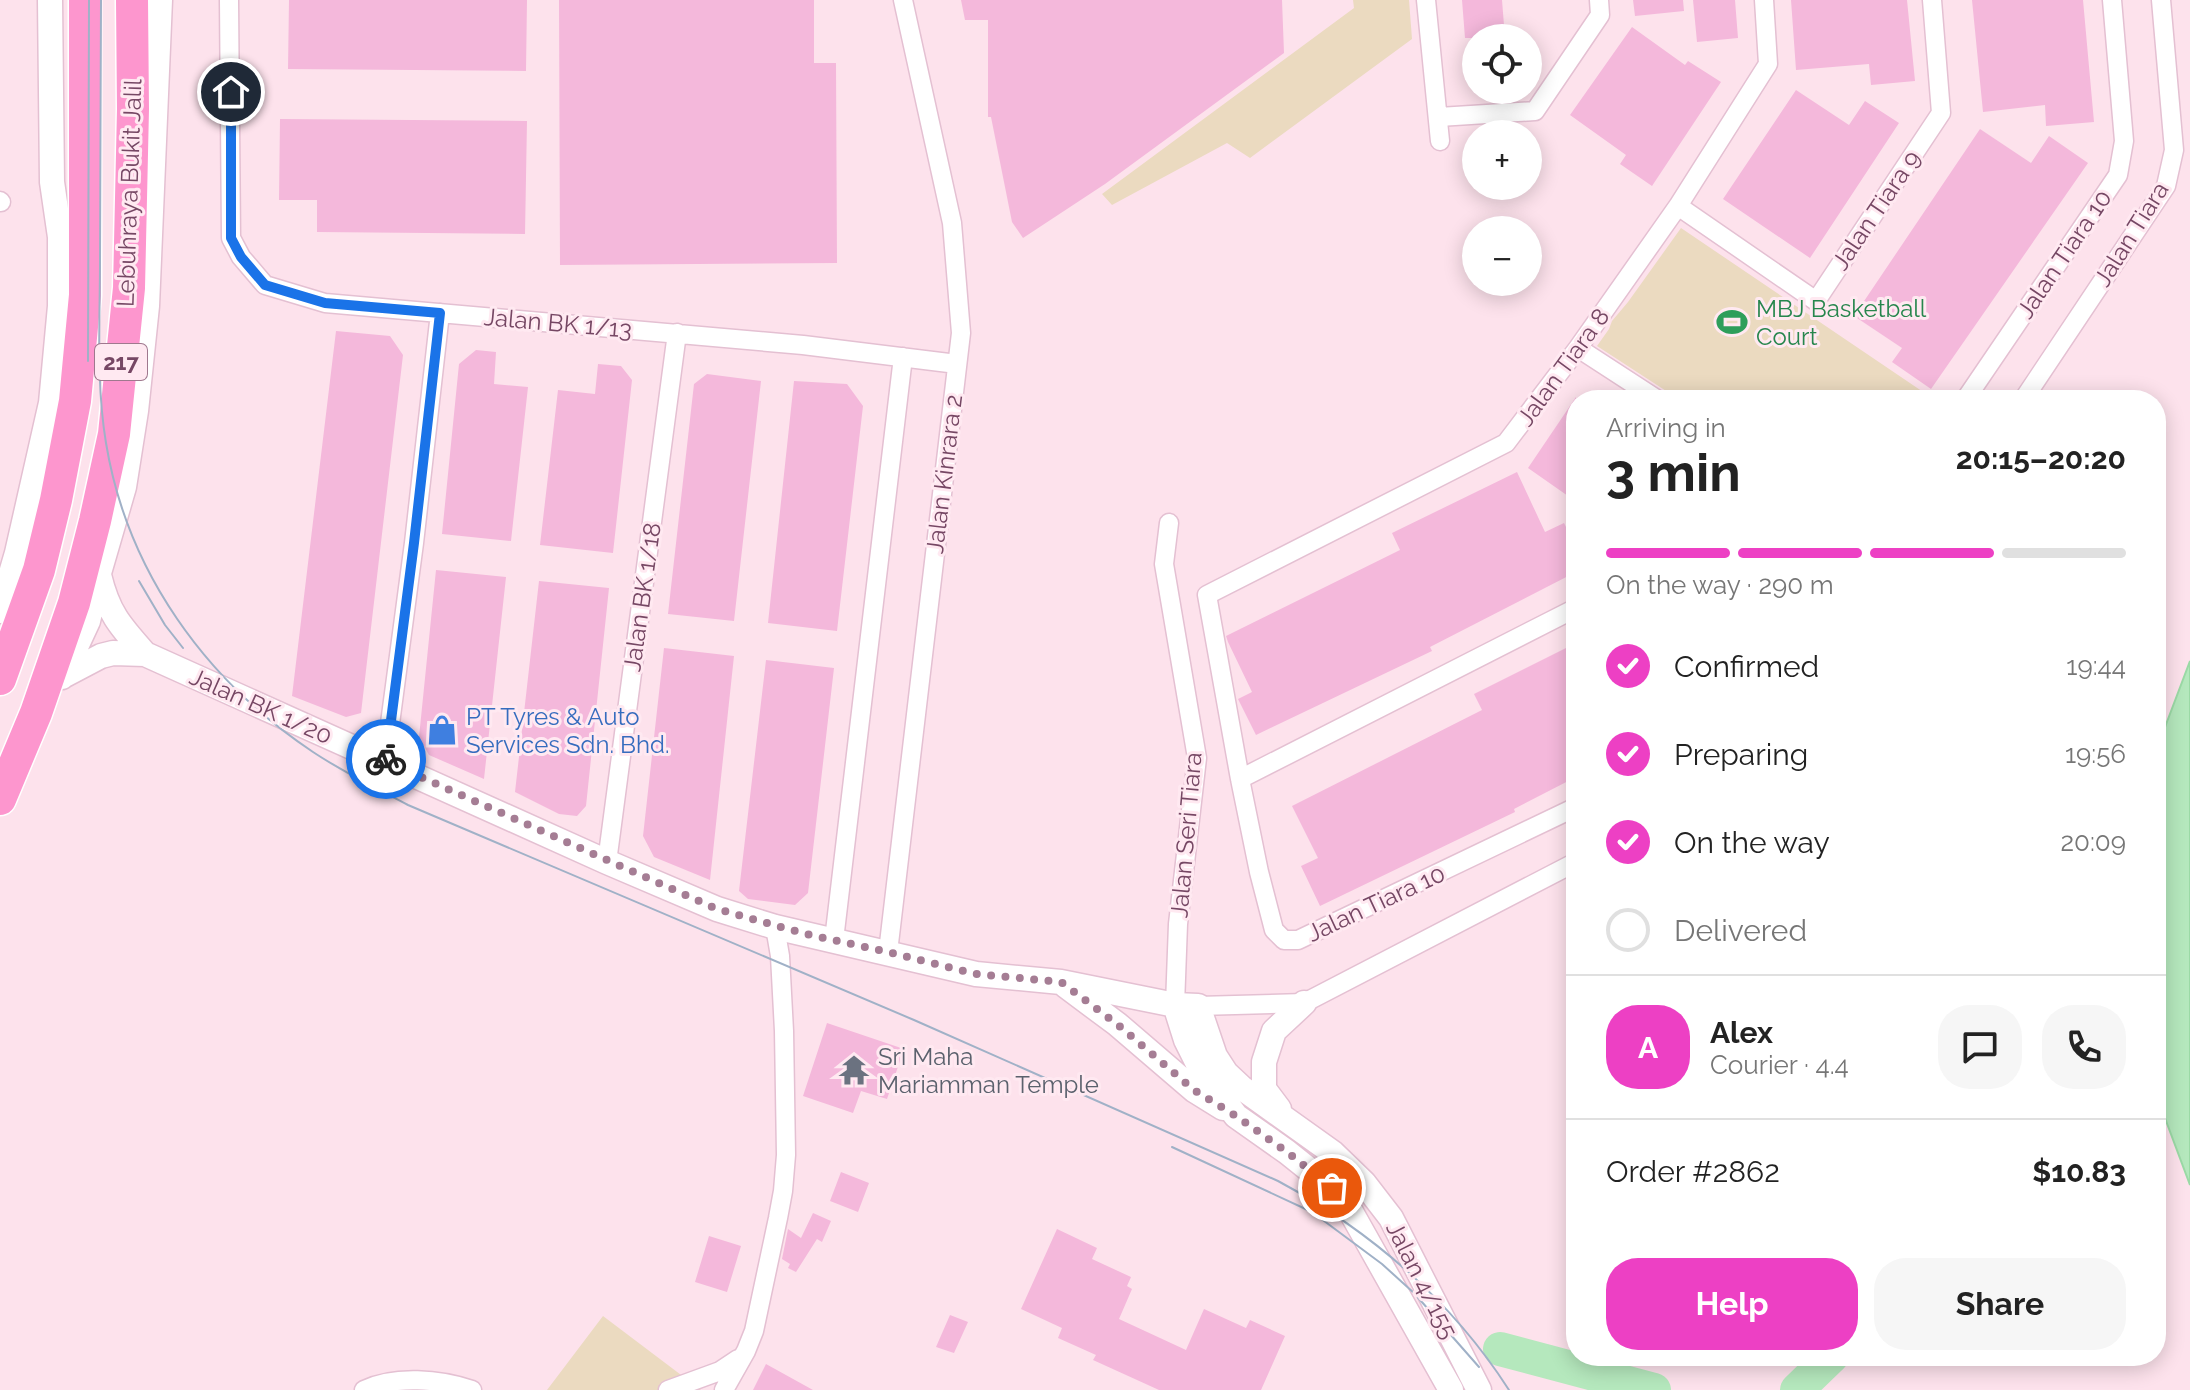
<!DOCTYPE html>
<meta charset="utf-8">
<style>
body{margin:0;font-family:Raleway,sans-serif;background:#f6f6f6;color:#222;height:100vh;display:flex;flex-direction:column;font-size:30px;white-space:nowrap}
*{box-sizing:border-box;margin:0}
p{font-size:26px;color:#767676}
.icon{flex:none;width:44px;height:44px;fill:none;stroke:currentColor;stroke-width:2;stroke-linecap:round;stroke-linejoin:round}
.map{position:relative;flex:1;overflow:hidden}
.drawer{position:absolute;left:1566px;top:390px;width:600px;height:976px;display:flex;flex-direction:column;background:#fff;border-radius:32px;box-shadow:0 4px 20px #0003}
.drawer>*{flex:none}
.fabs{position:absolute;left:1462px;top:24px;display:grid;gap:16px}
.fabs a{display:grid;place-items:center;width:80px;height:80px;border-radius:50%;background:#fff;box-shadow:0 4px 20px #0003;font-size:40px}
.pin{position:absolute;display:grid;place-items:center;width:68px;height:68px;color:#fff;margin:-34px;border:4px solid #fff;border-radius:50%;box-shadow:0 2px 8px #0007}
.courier{position:absolute;display:grid;place-items:center;width:80px;height:80px;margin:-40px;border:6px solid #1a73e8;border-radius:50%;background:#fff;color:#222;box-shadow:0 2px 10px #0007}
.overview em{font-style:normal;font-weight:700}
.overview div{display:flex;flex-direction:column-reverse}
.overview{display:flex;align-items:center;justify-content:space-between;height:136px;padding:0 40px}
h1{font-size:52px;font-weight:700;line-height:60px}
.bar{display:grid;grid-template-columns:repeat(4,1fr);gap:12px 8px;align-content:center;height:96px;padding:0 40px}
.bar i{height:10px;border-radius:6px;background:#e0e0e0}
.bar .active{background:#ed40c4}
.bar p{grid-column:span 4}
.line{display:flex;align-items:center;gap:20px;padding:0 40px;border-top:2px solid #e0e0e0}
.line div{flex:1}
.round{display:grid;place-items:center;flex:none;width:84px;height:84px;border-radius:32px;background:#f6f6f6}
ol{padding:0 40px;list-style:none}
li{display:flex;align-items:center;gap:24px;height:88px}
li p{margin-inline-start:auto}
li .icon{padding:8px;border-radius:50%;background:#ed40c4;color:#fff;stroke-width:4}
li:last-child{color:#767676}
li i{width:44px;height:44px;border:4px solid #e0e0e0;border-radius:50%}
.button{display:flex;gap:16px;margin-top:auto;padding:16px 40px}
.button a{flex:1;height:92px;border-radius:32px;background:#ed40c4;color:#fff;font-size:32px;font-weight:700;line-height:92px;text-align:center}
.button a+a{background:#f6f6f6;color:#222}
.map>svg:first-child{display:block}
.green{fill:#ebdac0}
.water{fill:#b5e8bd;stroke:#9bdaa6;stroke-width:2}
.lines{fill:none;stroke-linecap:round;stroke-linejoin:round}
.river{stroke:#b5e8bd;stroke-width:34}
.building{fill:#f4b8db}
.minor-casing{stroke:#e4c0d2;stroke-width:21}
.tertiary-casing{stroke:#e4c0d2;stroke-width:27}
.trunk-casing{stroke:#fff;stroke-width:35}
.minor{stroke:#fff;stroke-width:18}
.tertiary{stroke:#fff;stroke-width:24}
.trunk{stroke:#fd96ce;stroke-width:32}
.tram{stroke:#a0b1c7;stroke-width:2}
.done{stroke:#a57d94;stroke-width:8;stroke-dasharray:0 14.4}
.route{stroke:#1a73e8;stroke-width:10}
.labels{text-anchor:middle;dominant-baseline:central;stroke-width:6;stroke-linejoin:round;paint-order:stroke}
.shield{fill:#ffe9f1;stroke:#9f788e;stroke-width:2}
.shield-label{font-size:22px;font-weight:bold;fill:#764764}
.street-label{font-size:24px;fill:#764764;stroke:#ffe9f1}
.leisure-label{font-size:24px;fill:#27864d;stroke:#ffe9f1;text-anchor:start}
.shop-label{font-size:24px;fill:#366cbe;stroke:#ffe9f1;text-anchor:start}
.worship-label{font-size:24px;fill:#5b616d;stroke:#ffe9f1;text-anchor:start}
</style>
<div class="map">
<svg width="2190" height="1390" viewBox="0 0 2190 1390">
<rect width="100%" height="100%" fill="#fde2ec"/>
<path class="green" d="M1353 0H1409L1412 39 1250 158 1227 143 1112 205 1102 194 1354 8Z
M1681 228 1935 400H1680L1597 346 1609 329 1612 321 1628 302Z
M603 1316 701 1390H547Z"/>
<path class="water" d="M2190 661V1185L2156 1094V751Z"/>
<g class="lines">
<path class="river" d="M1500 1349 1654 1390
M1797 1390 1832 1356"/>
</g>
<path class="building" d="M289 0H527L526 71 288 69Z
M559 0H814V63H836L837 263 560 265Z
M961 0H1282L1284 53 1105 184 1023 238 1012 222 991 117H988V20H965Z
M1462 0H1502L1505 38H1465Z
M1633 0H1683L1684 11 1635 16Z
M1693 0H1735L1738 38 1697 42Z
M1791 0H1907L1915 81 1871 85 1869 64 1796 70Z
M1972 0H2083L2094 122 2046 126 2045 105 1983 112Z
M1632 27 1685 65 1688 61 1721 82 1652 186 1620 164 1626 155 1570 115Z
M1796 90 1849 125 1865 101 1899 123 1810 258 1723 199Z
M280 119 527 121 525 234 317 232V200H279Z
M1980 129 2031 163 2049 136 2088 163 1931 389 1892 362 1902 348 1854 316Z
M336 331 390 336 403 355 361 713 346 717 292 696Z
M476 350 496 352 494 384 528 387 511 541 442 534 459 364Z
M598 364 621 366 632 380 613 553 540 545 558 390 595 394Z
M707 374 761 381 734 621 668 614 694 384Z
M794 381 847 384 863 406 837 631 768 623Z
M1576 397V484L1568 496 1528 468Z
M1517 472 1545 532 1564 523 1576 547V572L1430 647 1432 651 1256 735 1238 699 1252 692 1228 642 1226 636 1400 550 1392 533Z
M436 570 506 577 484 779 429 755 419 737Z
M539 581 609 588 586 806 577 816 559 814 515 792Z
M1576 643V777L1514 809 1515 812 1320 906 1301 866 1318 858 1292 806 1482 710 1474 694Z
M664 648 734 656 710 880 654 857 643 836Z
M766 660 834 668 808 893 795 905 748 899 739 891Z
M827 1023 904 1049 887 1099 861 1091 853 1113 803 1096Z
M841 1172 869 1183 858 1212 830 1201Z
M813 1213 831 1221 822 1242 817 1239 796 1272 788 1268 790 1264 782 1259 788 1229 801 1238Z
M1057 1229 1097 1248 1092 1259 1131 1277 1127 1286 1132 1289 1119 1319 1186 1350 1204 1309 1246 1328 1250 1320 1285 1336 1261 1390H1159L1093 1360 1096 1355 1058 1338 1062 1328 1021 1309Z
M709 1236 741 1246 727 1292 695 1282Z
M950 1315 968 1322 954 1353 936 1347Z
M766 1364 813 1390H753Z"/>
<g class="lines">
<g class="minor-casing">
<path id="minor" d="M229 0 231 238 241 257 265 285 325 303 803 345 957 364
M1426 0 1440 141
M1439 117 1535 111 1600 15 1599 0
M0 201 1 202
M1678 206 1816 301 1941 113 1932 0
M1578 348 1658 400
M1965 400 2118 175 2124 141 2112 0
M2023 400 2166 186 2174 150 2161 0
M1169 523 1164 564 1197 758 1178 924 1175 1005
M385 761 414 543 440 313
M1240 779 1576 608
M1576 807 1298 940H1284L1274 930 1259 872 1240 779 1207 595 1506 443 1578 348 1678 206 1768 64 1764 0
M607 862 677 333
M834 940 903 357
M888 952 961 333 952 223 903 0
M1198 1006 1304 1003 1576 862
M364 1390C395 1375 440 1379 472 1390
M668 1390 720 1371 738 1359
M724 1390 746 1351 754 1331 778 1218 783 1191 786 1155 784 1031 780 956 775 927"/>
</g>
<g class="tertiary-casing">
<path id="tertiary" d="M99 575C108 613 120 626 145 654
M0 611 17 553 51 403 60 306V237L52 182 50 0
M63 676 101 656 113 653 145 654 607 862 717 909 775 927 976 974 1061 982 1175 1005 1198 1006 1215 1056 1226 1073 1242 1088 1333 1153 1364 1183 1391 1218 1479 1390
M62 677 88 621 99 573 124 487 136 411 147 306 160 0
M1066 986 1117 1024 1194 1090 1223 1108
M1175 1005 1186 1040 1201 1070 1236 1116 1287 1152 1332 1188 1351 1212 1451 1390
M1279 1109 1264 1089V1062L1274 1031 1304 1003"/>
</g>
<g class="trunk-casing">
<path id="trunk" d="M0 679 39 570 56 500 75 401 85 295V0
M0 799 36 713 74 603 95 521 114 434 129 288 133 109 132 0"/>
</g>
<use href="#minor" class="minor"/>
<use href="#tertiary" class="tertiary"/>
<use href="#trunk" class="trunk"/>
<path class="tram" d="M101 0C101 87 100 174 100 261 100 321 96 383 106 443 127 571 205 680 313 752 343 772 376 788 408 805L914 1020 1278 1181C1371 1231 1452 1301 1509 1390
M88 361 89 0
M139 581 165 625 183 648
M1172 1147 1312 1212 1382 1264 1414 1293 1479 1367"/>
</g>
<g class="lines">
<path class="done" d="M386 759 385 761 717 909 806 934 888 952 976 974 1061 982 1117 1024 1194 1090 1236 1116 1287 1152 1332 1188"/>
<path class="route" d="M231 92V238L241 257 265 285 325 303 440 313 414 543 386 759"/>
</g>
<defs>
<g id="stadium-bare" transform="scale(2.4)"><path d="M0-5a6.5 5 0 1 0 0 10a6.5 5 0 1 0 0-10ZM-3.5-1.8h7v3.6h-7Z" fill="#2e9e5b" stroke="#ffe9f1" stroke-width="2.5" paint-order="stroke"/></g>
<g id="shop-bare" transform="scale(2.4)"><path d="M-5-2.5h2.3a2.7 3.5 0 0 1 5.4 0H5L5.5 6h-11ZM-1.5-2.5h3a1.5 2.3 0 0 0-3 0Z" fill="#3f7fe0" stroke="#ffe9f1" stroke-width="2.5" paint-order="stroke"/></g>
<g id="temple-bare" transform="scale(2.4)"><path d="M0-6L5-2H3V0L6.5 2.5H4V6H1.5V3h-3V6H-4V2.5H-6.5L-3 0V-2H-5Z" fill="#6b7280" stroke="#ffe9f1" stroke-width="2.5" paint-order="stroke"/></g>
</defs>
<g fill-rule="evenodd">
<use href="#stadium-bare" x="1732" y="322"/>
<use href="#shop-bare" x="442" y="730"/>
<use href="#temple-bare" x="854" y="1070"/>
</g>
<g class="labels">
<rect class="shield" x="95" y="344" width="52" height="36" rx="6"/>
<g class="shield-label">
<text x="121" y="362">217</text>
</g>
<g class="street-label">
<text transform="translate(129 193) rotate(-88)">Lebuhraya Bukit Jalil</text>
<text transform="translate(1876 210) rotate(-56)">Jalan Tiara 9</text>
<text transform="translate(2131 234) rotate(-58)">Jalan Tiara</text>
<text transform="translate(2064 254) rotate(-56)">Jalan Tiara 10</text>
<text transform="translate(558 323) rotate(5)">Jalan BK 1/13</text>
<text transform="translate(1563 367) rotate(-54)">Jalan Tiara 8</text>
<text transform="translate(944 474) rotate(-83)">Jalan Kinrara 2</text>
<text transform="translate(642 597) rotate(-82)">Jalan BK 1/18</text>
<text transform="translate(261 706) rotate(24)">Jalan BK 1/20</text>
<text transform="translate(1186 835) rotate(-85)">Jalan Seri Tiara</text>
<text transform="translate(1376 903) rotate(-25)">Jalan Tiara 10</text>
<text transform="translate(1422 1280) rotate(63)">Jalan 4/155</text>
</g>
<g class="leisure-label">
<text x="1756" y="308">MBJ Basketball<tspan x="1756" dy="28">Court</tspan></text>
</g>
<g class="shop-label">
<text x="466" y="716">PT Tyres &amp; Auto<tspan x="466" dy="28">Services Sdn. Bhd.</tspan></text>
</g>
<g class="worship-label">
<text x="878" y="1056">Sri Maha<tspan x="878" dy="28">Mariamman Temple</tspan></text>
</g>
</g>
</svg>
<div class="fabs">
<a><svg class="icon" aria-label="locate" viewBox="0 0 24 24"><circle cx="12" cy="12" r="6"/><path d="M12 2v4M12 18v4M2 12h4M18 12h4"/></svg></a>
<a>+</a>
<a>−</a>
</div>
<div class="pin" style="left:1332px;top:1188px;background:#ea580c"><svg class="icon" aria-label="bag" viewBox="0 0 24 24"><path d="M5 8h14l-1 12H6zM9 8a3 3 0 0 1 6 0"/></svg></div>
<div class="pin" style="left:231px;top:92px;background:#1f2937"><svg class="icon" aria-label="home" viewBox="0 0 24 24"><path d="M3 11l9-7 9 7M6 9v11h12V9"/></svg></div>
<div class="courier" style="left:386px;top:759px"><svg class="icon" aria-label="bike" viewBox="0 0 24 24"><circle cx="6" cy="16" r="4"/><circle cx="18" cy="16" r="4"/><path d="M6 16l4-8h5l3 8M10 8l3 8H6M13 5h3"/></svg></div>
<section class="drawer">
<div class="overview"><div><h1>3 min</h1><p>Arriving in</p></div><em>20:15–20:20</em></div>
<div class="bar"><i class="active"></i><i class="active"></i><i class="active"></i><i></i><p>On the way · 290 m</p></div>
<ol>
<li><svg class="icon" aria-label="check" viewBox="0 0 24 24"><path d="M5 12l5 5 9-10"/></svg>Confirmed<p>19:44</p></li>
<li><svg class="icon" aria-label="check" viewBox="0 0 24 24"><path d="M5 12l5 5 9-10"/></svg>Preparing<p>19:56</p></li>
<li><svg class="icon" aria-label="check" viewBox="0 0 24 24"><path d="M5 12l5 5 9-10"/></svg>On the way<p>20:09</p></li>
<li><i></i>Delivered</li>
</ol>
<div class="line" style="height:144px"><b class="round" style="background:#ed40c4;color:#fff">A</b><div><b>Alex</b><p>Courier · 4.4</p></div><a class="round"><svg class="icon" aria-label="chat" viewBox="0 0 24 24"><path d="M4 5h16v11H9l-5 4z"/></svg></a><a class="round"><svg class="icon" aria-label="phone" viewBox="0 0 24 24"><path d="M5 4h4l2 5-3 2q2 4 5 5l2-3 5 2v4C11 20 4 13 5 4z"/></svg></a></div>
<div class="line" style="height:104px"><div>Order #2862</div><b>$10.83</b></div>
<div class="button"><a>Help</a><a>Share</a></div>
</section>
</div>
